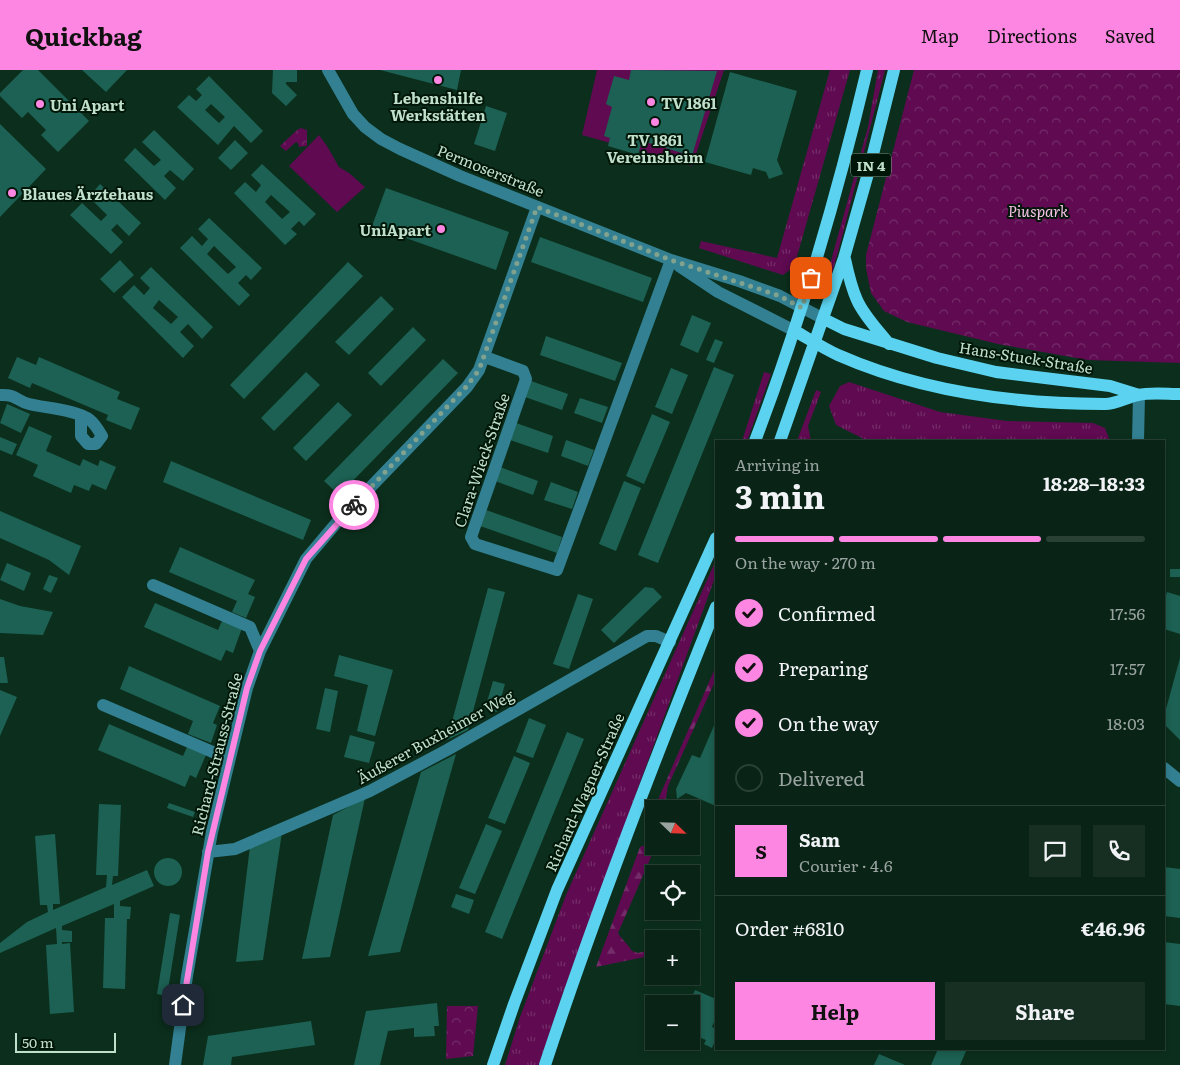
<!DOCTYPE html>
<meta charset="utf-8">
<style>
body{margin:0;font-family:Literata,serif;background:#172f23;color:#f1f3f6;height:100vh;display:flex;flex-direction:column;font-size:19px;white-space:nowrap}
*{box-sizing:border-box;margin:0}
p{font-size:16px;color:#99a4a1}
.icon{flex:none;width:28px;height:28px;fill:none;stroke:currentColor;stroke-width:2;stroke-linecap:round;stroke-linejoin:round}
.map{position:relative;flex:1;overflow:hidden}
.drawer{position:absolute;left:715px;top:370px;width:450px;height:610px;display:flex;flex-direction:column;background:#092316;border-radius:0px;box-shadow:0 2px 8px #0003,0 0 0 1px #294035}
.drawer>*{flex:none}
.needle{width:32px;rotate:113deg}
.fabs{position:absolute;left:645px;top:730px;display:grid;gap:10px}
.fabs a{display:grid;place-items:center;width:55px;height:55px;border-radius:0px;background:#092316;box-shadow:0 2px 8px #0003,0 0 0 1px #294035;font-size:25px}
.scale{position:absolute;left:15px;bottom:12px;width:101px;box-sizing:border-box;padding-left:5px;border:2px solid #c0e0cb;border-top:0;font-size:14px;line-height:18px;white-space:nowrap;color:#c0e0cb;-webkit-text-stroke:4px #001608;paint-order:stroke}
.pin{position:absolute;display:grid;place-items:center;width:42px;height:42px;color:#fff;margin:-21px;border-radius:10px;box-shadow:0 2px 8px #0006}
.courier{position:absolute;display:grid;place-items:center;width:50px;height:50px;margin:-25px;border:4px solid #fd86e2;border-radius:50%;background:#fff;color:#222;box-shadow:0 1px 6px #0007}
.head em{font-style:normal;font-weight:700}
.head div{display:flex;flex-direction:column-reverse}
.head{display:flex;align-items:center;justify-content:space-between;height:85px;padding:0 20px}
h1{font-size:32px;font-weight:700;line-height:38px}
.bar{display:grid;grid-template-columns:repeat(4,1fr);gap:8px 5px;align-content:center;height:60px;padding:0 20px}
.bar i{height:6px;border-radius:4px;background:#294035}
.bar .on{background:#fd86e2}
.bar p{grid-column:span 4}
.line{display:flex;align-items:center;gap:12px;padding:0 20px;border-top:1px solid #294035}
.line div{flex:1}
.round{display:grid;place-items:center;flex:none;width:52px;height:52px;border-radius:0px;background:#172f23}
ol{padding:0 20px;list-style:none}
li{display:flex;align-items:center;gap:15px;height:55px}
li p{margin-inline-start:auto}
li .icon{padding:5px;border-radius:50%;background:#fd86e2;color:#111;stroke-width:4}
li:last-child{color:#99a4a1}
li i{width:28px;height:28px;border:2px solid #294035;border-radius:50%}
.action{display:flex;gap:10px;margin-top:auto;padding:10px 20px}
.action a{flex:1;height:58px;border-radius:0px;background:#fd86e2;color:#111;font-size:20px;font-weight:700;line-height:58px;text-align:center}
.action a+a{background:#172f23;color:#f1f3f6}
header{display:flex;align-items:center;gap:30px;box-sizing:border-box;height:70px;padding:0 25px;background:#fd86e2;color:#111}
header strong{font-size:24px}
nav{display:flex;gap:28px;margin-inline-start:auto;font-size:18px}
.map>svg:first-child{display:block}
.grass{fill:url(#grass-tufts)}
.forest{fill:url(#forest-firs)}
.park{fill:url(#park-crowns)}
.pitch{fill:#5f0a51}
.building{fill:#1c6153;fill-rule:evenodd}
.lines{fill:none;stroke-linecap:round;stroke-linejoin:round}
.minor{stroke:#328092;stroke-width:12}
.major{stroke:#5bd3f0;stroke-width:12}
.done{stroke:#81a28e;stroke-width:5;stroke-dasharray:0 9}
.route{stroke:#fd86e2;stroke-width:6}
.poi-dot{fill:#fd86e2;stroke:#001608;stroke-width:2}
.labels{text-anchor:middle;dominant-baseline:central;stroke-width:4;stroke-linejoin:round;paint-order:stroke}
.shield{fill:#001608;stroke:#86a390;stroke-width:1}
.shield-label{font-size:14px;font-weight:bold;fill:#c0e0cb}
.poi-label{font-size:15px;font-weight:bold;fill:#c0e0cb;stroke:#001608;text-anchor:start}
.street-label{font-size:15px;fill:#c0e0cb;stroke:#001608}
.park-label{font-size:15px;font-style:italic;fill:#f6c2e7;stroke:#001608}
</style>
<header>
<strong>Quickbag</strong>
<nav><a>Map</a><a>Directions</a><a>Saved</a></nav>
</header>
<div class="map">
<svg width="1180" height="995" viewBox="0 0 1180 995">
<defs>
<pattern id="grass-tufts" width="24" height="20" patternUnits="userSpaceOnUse" patternTransform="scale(1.25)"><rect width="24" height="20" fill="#5f0a51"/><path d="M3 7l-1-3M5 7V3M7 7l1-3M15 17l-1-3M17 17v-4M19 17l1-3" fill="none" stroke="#742d69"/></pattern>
<pattern id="forest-firs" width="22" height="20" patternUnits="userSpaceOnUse" patternTransform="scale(1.25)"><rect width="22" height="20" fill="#5f0a51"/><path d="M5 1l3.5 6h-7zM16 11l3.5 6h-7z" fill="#742d69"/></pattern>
<pattern id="park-crowns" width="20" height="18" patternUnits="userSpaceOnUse" patternTransform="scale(1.25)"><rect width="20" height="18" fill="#5f0a51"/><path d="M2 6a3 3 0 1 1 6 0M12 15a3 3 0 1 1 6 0" fill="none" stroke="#742d69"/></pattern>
</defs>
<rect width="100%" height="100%" fill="#0c2f1d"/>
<path class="grass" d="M830 0H850L794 197 783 205 699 178 701 171 777 188Z
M878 0H885L843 163 828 218 824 216 868 57Z
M764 302 771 304 747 371H742Z
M849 312 940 342 1007 351 1093 353 1105 358 1110 371H863L862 368 836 355 829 336 840 316Z
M816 320 821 322 808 356 811 371H797Z
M716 490V505L562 926 539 995H505L520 947 566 825Z"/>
<path class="forest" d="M716 596V609L668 716 664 739H654Z
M645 775 655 778 618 863C621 869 628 874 632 881L638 883 654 879V885L596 897 640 777Z"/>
<path class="park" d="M914 0H1180V293L1088 290 998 274 907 252 884 241 871 223 866 198V185Z
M301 58 307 60V76L299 77 298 73 296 72 286 81 280 76 297 60Z
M447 936H478L473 986 446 989Z"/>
<path class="pitch" d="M597 0H724L692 96 582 65Z
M319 65 327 76 339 97 349 103 365 117 337 142 289 96Z"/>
<path class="building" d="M23 0H38L89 51 58 82 41 65 46 60 28 42 22 48 0 26V23Z
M82 0H127L106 22Z
M273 0H297V12H286V14L297 25 286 36 272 23Z
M380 0H461L457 20Z
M631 0 717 1 692 86 642 71 638 85 608 76 610 68 604 66 612 37 606 34 614 6 629 10Z
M730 2 797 21 777 90 783 104 769 109 766 102 753 98 751 105 705 92Z
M209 6 263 61 251 73 234 56 218 75 177 37 189 25 196 31 202 25 196 19ZM211 34 225 47 219 53 205 40Z
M486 36 507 43 495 81 474 74Z
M0 54 46 99 0 147Z
M154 60 194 99 183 111 170 100 164 106 176 118 165 130 124 90 135 78 154 96 161 90 142 72Z
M235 70 248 83 231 100 218 88Z
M262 94 316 144 304 156 299 151 291 159 297 164 285 175 234 123 245 112 256 122 261 115 251 105ZM271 125 290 142 282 149 265 132Z
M100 114 141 153 129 166 117 154 111 160 123 172 111 184 70 145 82 133 101 151 107 145 89 127Z
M386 118 509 162 496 200 372 156Z
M209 148 262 198 251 210 246 205 238 213 250 225 239 236 180 178 192 166 202 176 208 169 198 159ZM214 176 236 197 228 204 207 184Z
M540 167 652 208 643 232 531 192Z
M120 190 134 205 114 223 100 209Z
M348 192 363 206 244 329 230 315Z
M151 197 213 257 202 269 188 254 180 262 194 276 183 288 122 227 134 215 144 225 150 218 140 208ZM159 230 178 247 171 254 153 238Z
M381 226 394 239 349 285 335 272Z
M692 245 711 253 698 283 680 275Z
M413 257 426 270 381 316 368 303Z
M546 266 622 293 615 311 540 285Z
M715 269 723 272 714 293 706 290Z
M17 287 36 295 39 287 120 322 117 329 140 338 131 360 106 350 108 345 32 313 30 318 8 308Z
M443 289 458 303 339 425 324 411Z
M714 297 734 305 658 493 638 485Z
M671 298 688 305 672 344 655 337Z
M306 302 320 315 274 361 261 348Z
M531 311 568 324 562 340 525 327Z
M580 328 608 337 602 353 574 343Z
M338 332 352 345 306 391 293 378Z
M7 334 30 344 21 363 0 353Z
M652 344 670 352 644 414 626 406Z
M516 353 553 366 548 383 510 370Z
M29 356 52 366 46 381 80 396 83 389 98 396 100 390 116 397 106 420 92 414 89 421 74 415 71 423 33 406 38 395 16 385Z
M0 367 17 374 12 385 0 380Z
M566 370 594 380 588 396 561 386Z
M171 391 311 450 303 470 163 412Z
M500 397 538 411 533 425 495 411Z
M624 411 641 418 616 481 599 474Z
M551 412 578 422 572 439 544 430Z
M486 440 562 467 557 483 480 456Z
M0 441 81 476 69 505 49 490 0 468Z
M180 477 255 510 248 524 255 527 246 548 232 542 237 531 169 502Z
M7 493 31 503 24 521 0 510Z
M1170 499H1180V507H1170Z
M49 505 58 508 51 523 43 519Z
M645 517 653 518 662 527 614 573 601 560Z
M488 518 505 522 468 660 447 670Z
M1167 522 1180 526V564L1164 559V533Z
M578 524 593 529 569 599 553 594Z
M0 529 20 536 53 542 43 565 0 563Z
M155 533 218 560 222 551 242 558 233 583 226 580 221 591 144 557Z
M339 585 393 600 375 666 357 661 368 615 334 606Z
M0 587H4L8 613H0Z
M1180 588V670L1164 654V640L1166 639Z
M129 596 220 636 213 653 217 655 211 673 188 664 193 651 120 619Z
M493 611 505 614 497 642 485 639Z
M325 618 338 621 330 662 316 659Z
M0 620 17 627 0 666Z
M529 648 546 655 533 688 516 682Z
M716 651V736L686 723 677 729 676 719 692 685 700 688Z
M109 654 183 686 187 677 206 685 196 708 190 705 185 717 98 680Z
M567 662 584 669 502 869 485 862Z
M350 665 375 672 369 693 344 687Z
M456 684 400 882 368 886 421 702Z
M514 686 530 693 505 754 488 748Z
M365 728 330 887 302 889 333 745Z
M169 733 195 742 193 747 167 738Z
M99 734 121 735 118 806H113L112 815 147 800 154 816 120 831V836L131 837 130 849H127L125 919 103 918 105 848H114V834L62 856V860L72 861V872H62V874L70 873 74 942 50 944 46 875 57 874 56 858 0 883V873L27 852 48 842 47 835H40L35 766 55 764 60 834H53V840L106 817 107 805H96Z
M486 754 502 761 475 824 459 818Z
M282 762 263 890 236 892 250 776Z
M154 802a14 14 0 1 1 28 0a14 14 0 1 1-28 0Z
M1164 797 1180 799V848L1164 846Z
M456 824 474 830 469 844 451 837Z
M170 843 180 845 167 926 157 924Z
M1164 872 1180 874V936L1164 934Z
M695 920 716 929V947L712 957 716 959V968L712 978 704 974 706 970 691 964V934H682L683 930 689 933Z
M437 933 439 956H434L435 966 414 967V958L388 961 380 995H354L366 941Z
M311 951 315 975 232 987 231 995H203L208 966Z
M938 979H967L960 995H931Z
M879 984 905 995H874Z"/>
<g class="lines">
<path class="minor" d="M328 0 353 44 365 57 381 69 400 79 460 106 671 190 739 211 780 226 824 249
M679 196 718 222 795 261
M485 287 523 301 526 309 471 467 475 474 557 500 671 190
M0 325C17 324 16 331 29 334 46 338 77 340 90 350 95 354 99 361 102 366L96 374H88L81 366V346
M1138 371 1139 325
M153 515 250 557 260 581
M103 635 229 689
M1164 698 1180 711
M208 782 235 779 370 721 447 680 647 566H656L670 572
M175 995 187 906 212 762 247 618 260 581 306 489 338 451 467 317 479 300 537 137"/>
<path class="major" d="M845 189C848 203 851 217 857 230 864 246 878 260 889 274
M824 249 844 259 937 288 996 302 1110 316 1139 325
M795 261C809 269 823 278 838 285 922 322 1014 334 1105 334 1117 334 1127 327 1138 325 1151 322 1167 324 1180 324
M755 371C801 250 837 126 867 0
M780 371 844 188 869 100 894 0
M493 995 514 934 557 820 716 468
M545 995C596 840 655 688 716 537"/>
</g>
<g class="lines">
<path class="done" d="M354 435 466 317 479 300 537 137 671 190 780 226 802 238 811 208"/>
<path class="route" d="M183 935 208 782 247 618 260 581 306 489 354 435"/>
</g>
<g class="poi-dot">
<circle cx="438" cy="10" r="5"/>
<circle cx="651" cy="32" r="5"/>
<circle cx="40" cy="34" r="5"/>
<circle cx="655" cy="52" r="5"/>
<circle cx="12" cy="123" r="5"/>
<circle cx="441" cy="159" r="5"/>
</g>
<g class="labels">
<rect class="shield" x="851" y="83.5" width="40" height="23" rx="4"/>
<g class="shield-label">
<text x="871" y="95">IN 4</text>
</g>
<g class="poi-label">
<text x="438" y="27" text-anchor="middle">Lebenshilfe<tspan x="438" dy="17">Werkstätten</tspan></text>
<text x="661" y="32">TV 1861</text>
<text x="50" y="34">Uni Apart</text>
<text x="655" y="69" text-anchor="middle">TV 1861<tspan x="655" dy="17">Vereinsheim</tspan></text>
<text x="22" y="123">Blaues Ärztehaus</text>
<text x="431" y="159" text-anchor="end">UniApart</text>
</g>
<g class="street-label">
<text transform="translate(491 100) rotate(22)">Permoserstraße</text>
<text transform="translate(1026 287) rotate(9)">Hans-Stuck-Straße</text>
<text transform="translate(481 390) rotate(-71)">Clara-Wieck-Straße</text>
<text transform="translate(435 666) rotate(-29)">Äußerer Buxheimer Weg</text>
<text transform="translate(216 684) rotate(-76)">Richard-Strauss-Straße</text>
<text transform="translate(584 722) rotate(-66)">Richard-Wagner-Straße</text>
</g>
<g class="park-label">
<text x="1038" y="140">Piuspark</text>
</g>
</g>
</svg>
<div class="fabs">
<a><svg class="needle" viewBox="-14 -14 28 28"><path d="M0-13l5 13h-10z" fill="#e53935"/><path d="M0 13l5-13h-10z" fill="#99a4a1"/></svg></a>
<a><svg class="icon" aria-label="locate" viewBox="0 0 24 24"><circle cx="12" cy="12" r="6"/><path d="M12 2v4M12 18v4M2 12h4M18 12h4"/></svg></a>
<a>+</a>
<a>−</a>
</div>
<div class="scale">50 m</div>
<div class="pin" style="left:811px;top:208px;background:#ea580c"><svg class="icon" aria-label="bag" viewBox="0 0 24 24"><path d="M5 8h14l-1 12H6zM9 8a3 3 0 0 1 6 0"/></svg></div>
<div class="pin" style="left:183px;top:935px;background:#1f2937"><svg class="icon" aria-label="home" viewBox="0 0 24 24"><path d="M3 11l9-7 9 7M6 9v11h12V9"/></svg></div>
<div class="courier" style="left:354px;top:435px"><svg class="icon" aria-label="bike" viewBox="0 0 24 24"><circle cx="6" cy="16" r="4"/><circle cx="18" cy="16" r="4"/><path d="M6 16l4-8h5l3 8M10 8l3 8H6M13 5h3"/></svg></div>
<section class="drawer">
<div class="head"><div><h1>3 min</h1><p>Arriving in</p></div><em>18:28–18:33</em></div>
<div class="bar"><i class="on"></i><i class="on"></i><i class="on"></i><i></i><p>On the way · 270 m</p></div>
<ol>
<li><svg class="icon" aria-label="check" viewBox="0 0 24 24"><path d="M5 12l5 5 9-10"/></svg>Confirmed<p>17:56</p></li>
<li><svg class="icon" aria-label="check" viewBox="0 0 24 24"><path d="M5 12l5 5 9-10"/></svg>Preparing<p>17:57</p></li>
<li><svg class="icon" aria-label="check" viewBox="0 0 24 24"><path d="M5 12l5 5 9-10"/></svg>On the way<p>18:03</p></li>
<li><i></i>Delivered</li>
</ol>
<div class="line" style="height:90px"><b class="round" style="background:#fd86e2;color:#111">S</b><div><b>Sam</b><p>Courier · 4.6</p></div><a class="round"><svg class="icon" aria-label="chat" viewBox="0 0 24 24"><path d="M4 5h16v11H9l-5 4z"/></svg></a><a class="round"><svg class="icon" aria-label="phone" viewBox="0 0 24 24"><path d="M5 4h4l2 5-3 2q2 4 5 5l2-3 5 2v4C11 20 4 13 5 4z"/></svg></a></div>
<div class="line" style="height:65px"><div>Order #6810</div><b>€46.96</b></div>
<div class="action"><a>Help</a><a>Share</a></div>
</section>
</div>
